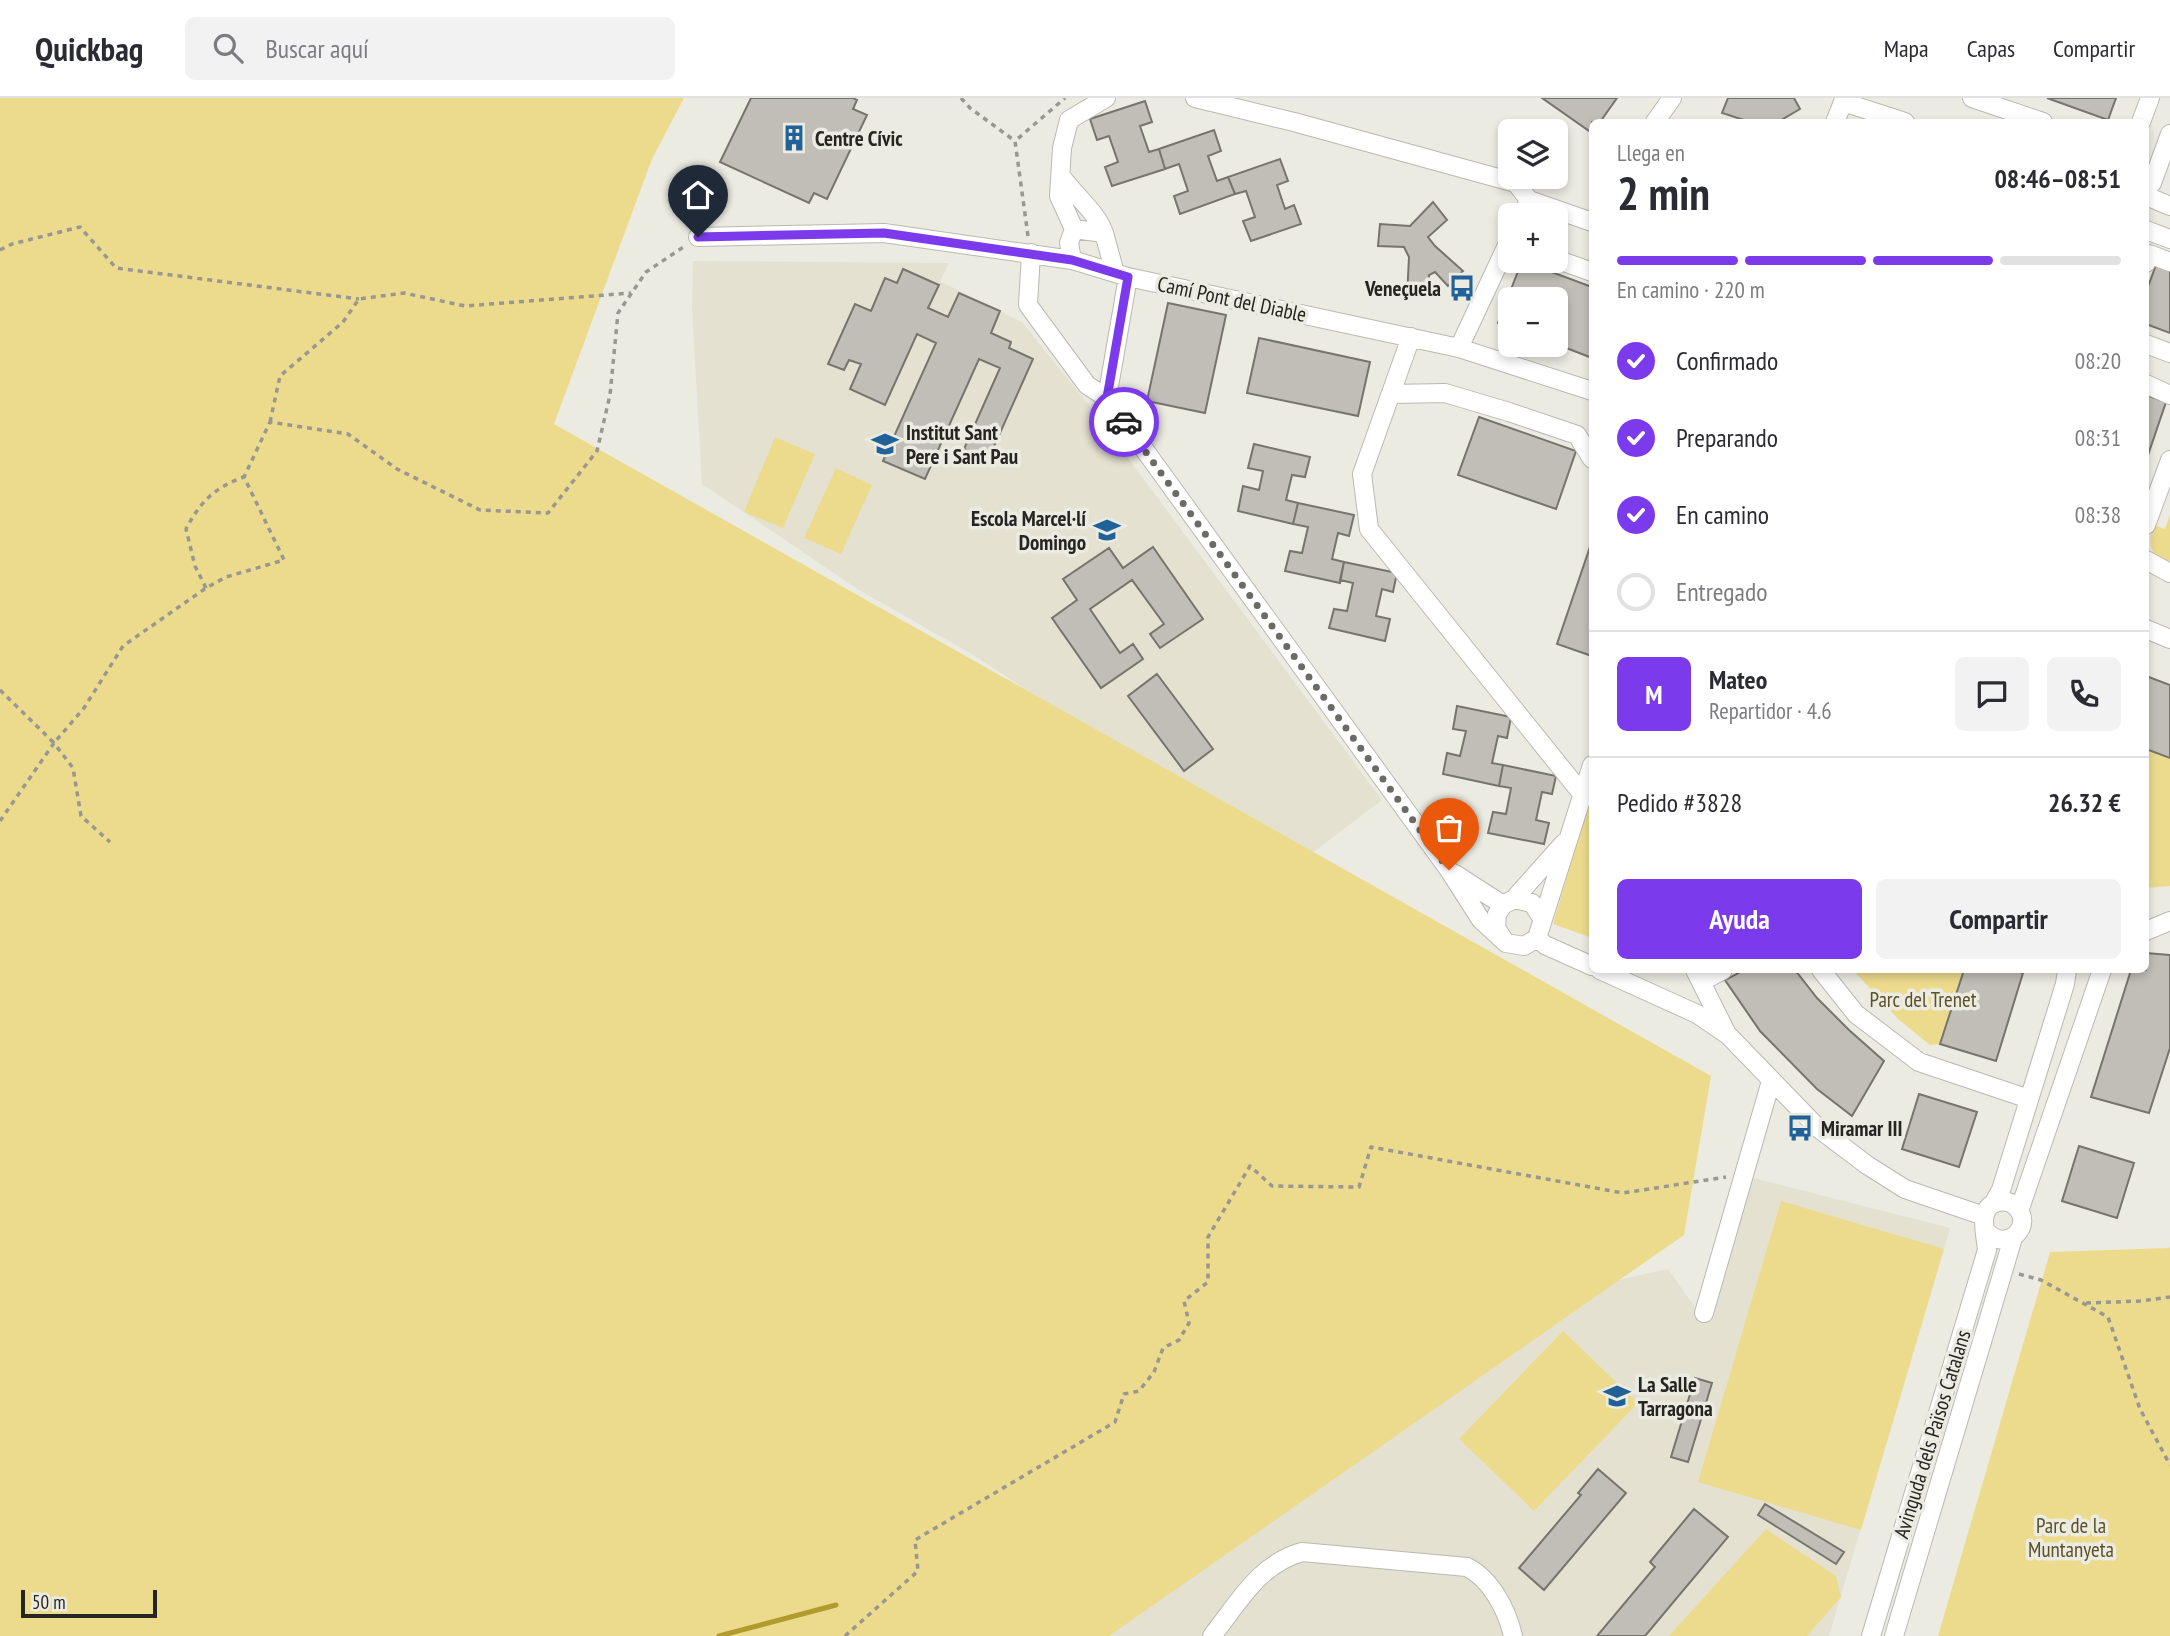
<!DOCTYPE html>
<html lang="es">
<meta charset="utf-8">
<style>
body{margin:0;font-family:"PT Sans Narrow",sans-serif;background:#f2f2f3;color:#2b2b33;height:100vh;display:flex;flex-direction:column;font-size:26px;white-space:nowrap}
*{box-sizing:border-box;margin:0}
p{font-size:23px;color:#7c7c81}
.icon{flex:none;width:38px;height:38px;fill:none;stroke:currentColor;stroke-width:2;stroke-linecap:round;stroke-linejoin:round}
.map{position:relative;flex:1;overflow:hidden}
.side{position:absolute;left:1589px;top:21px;width:560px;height:854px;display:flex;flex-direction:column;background:#fff;border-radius:10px;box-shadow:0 4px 10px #0003}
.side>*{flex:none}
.buttons{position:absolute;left:1498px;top:21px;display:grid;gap:14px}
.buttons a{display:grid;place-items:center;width:70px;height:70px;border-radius:10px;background:#fff;box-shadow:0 4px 10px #0003;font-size:35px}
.scale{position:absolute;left:21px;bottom:18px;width:136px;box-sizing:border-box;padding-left:7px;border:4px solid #262522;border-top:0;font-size:19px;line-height:24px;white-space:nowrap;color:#262522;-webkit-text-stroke:5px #ecebe2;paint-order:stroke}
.pin{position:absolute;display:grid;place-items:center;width:60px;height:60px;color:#fff;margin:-72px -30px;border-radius:50% 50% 50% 0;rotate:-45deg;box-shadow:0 0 7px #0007}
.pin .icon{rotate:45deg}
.courier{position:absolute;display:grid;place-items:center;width:70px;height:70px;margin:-35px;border:5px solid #7c3aed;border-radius:50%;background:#fff;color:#222;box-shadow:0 2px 9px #0007}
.head em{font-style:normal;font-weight:600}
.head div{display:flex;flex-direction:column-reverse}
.head{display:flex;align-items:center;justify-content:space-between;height:119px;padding:0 28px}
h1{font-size:46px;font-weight:600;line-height:52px}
.bar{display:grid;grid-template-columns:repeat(4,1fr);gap:10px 7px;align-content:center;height:84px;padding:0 28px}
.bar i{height:9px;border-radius:5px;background:#e1e1e2}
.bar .current{background:#7c3aed}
.bar p{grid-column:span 4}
.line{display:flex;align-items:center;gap:18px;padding:0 28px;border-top:2px solid #e1e1e2}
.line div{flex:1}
.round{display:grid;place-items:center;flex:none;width:74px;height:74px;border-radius:10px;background:#f2f2f3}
ol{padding:0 28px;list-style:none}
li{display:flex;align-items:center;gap:21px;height:77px}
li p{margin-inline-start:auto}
li .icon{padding:7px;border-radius:50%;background:#7c3aed;color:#fff;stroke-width:4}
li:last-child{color:#7c7c81}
li i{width:38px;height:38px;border:4px solid #e1e1e2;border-radius:50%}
.cta{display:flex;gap:14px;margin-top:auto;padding:14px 28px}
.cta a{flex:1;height:80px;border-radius:10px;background:#7c3aed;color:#fff;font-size:28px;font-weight:600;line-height:80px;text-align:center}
.cta a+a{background:#f2f2f3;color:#2b2b33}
header{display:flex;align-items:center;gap:42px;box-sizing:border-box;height:98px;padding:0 35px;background:#fff;border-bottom:2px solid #e1e1e2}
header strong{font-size:33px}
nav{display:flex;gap:38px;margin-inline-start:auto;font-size:24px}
.search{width:490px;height:63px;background:#f2f2f3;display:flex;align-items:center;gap:18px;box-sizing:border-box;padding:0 24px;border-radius:10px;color:#7c7c81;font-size:26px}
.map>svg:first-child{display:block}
.built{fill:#e4e1d1}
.green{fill:#ecdb8d}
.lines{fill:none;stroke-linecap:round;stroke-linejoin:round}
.stream{stroke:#b09b2c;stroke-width:5}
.building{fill:#c0beb6;stroke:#76746d;stroke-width:2}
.minor-casing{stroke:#bab9b1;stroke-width:20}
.path{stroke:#989791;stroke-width:3.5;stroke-dasharray:5 5;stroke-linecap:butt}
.minor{stroke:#fff;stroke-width:18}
.done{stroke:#6b6a65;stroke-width:7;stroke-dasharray:0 12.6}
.route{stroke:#7c3aed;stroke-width:9}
.labels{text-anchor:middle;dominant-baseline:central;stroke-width:7;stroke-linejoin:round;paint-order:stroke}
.poi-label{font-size:21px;font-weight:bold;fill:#262522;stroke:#ecebe2;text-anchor:start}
.street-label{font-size:21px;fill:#262522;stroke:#ecebe2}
.park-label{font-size:21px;fill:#5a5126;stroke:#ecebe2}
</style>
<header>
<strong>Quickbag</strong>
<div class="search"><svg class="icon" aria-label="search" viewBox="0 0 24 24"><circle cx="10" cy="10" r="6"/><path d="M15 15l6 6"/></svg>Buscar aquí</div>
<nav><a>Mapa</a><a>Capas</a><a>Compartir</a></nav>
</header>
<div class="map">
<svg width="2170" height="1538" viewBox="0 0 2170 1538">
<rect width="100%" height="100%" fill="#ecebe2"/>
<path class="built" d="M693 163 949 165 940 183 1022 224 1088 306 1382 702 1295 768 975 558 859 492 702 386 692 210Z
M1750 1079 1950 1130 1829 1538H884L1586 1189 1668 1171 1697 1212Z"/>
<path class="green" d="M0 0H684L652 61 554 326 1711 978 1684 1137 1109 1538H0Z
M775 339 815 356 783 430 744 414Z
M836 370 872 387 841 456 804 440Z
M2170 417V462L2169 465C2150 461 2147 444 2154 427L2165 431Z
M2146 651 2170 660V788L2146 790Z
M1592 694V840L1553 826Z
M1853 872H1964L1940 946 1930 947 1898 921Z
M1781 1103 1944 1151 1861 1432 1698 1384Z
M2170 1148V1538H1938L2050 1154 2169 1150Z
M1563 1233 1638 1305 1534 1413 1459 1341Z
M1766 1431 1836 1478 1841 1499 1807 1538H1669Z"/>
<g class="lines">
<path class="stream" d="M719 1538 836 1507"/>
</g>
<path class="building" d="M751 0H853L857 2 853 11 867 17 827 101 814 95 809 105 720 64Z
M1542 0H1617L1600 24H1592V35Z
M1728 0H1794L1800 11 1778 24H1750L1722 15Z
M2047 0H2116L2108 22Z
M1145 3 1152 24 1140 28 1149 54 1159 51 1165 71 1112 88 1105 69 1118 64 1109 38 1097 42 1090 21Z
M1214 32 1221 53 1208 58 1217 83 1228 79 1235 96 1180 116 1174 98 1188 93 1179 66 1165 71 1159 51Z
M1280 61 1288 83 1277 87 1285 111 1294 107 1301 126 1251 143 1243 123 1255 119 1246 93 1235 96 1228 79Z
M1433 104 1447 122 1428 139 1435 148 1463 173 1448 188 1435 174 1429 177V198L1407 199 1409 159 1404 149 1378 148 1380 126 1410 128Z
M1522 163 1592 189V260L1556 246V201H1510V229L1498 225Z
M2156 167 2170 172V235L2146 226V194Z
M903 171 939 187 928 210 948 219 959 195 1000 213 991 235 1011 244 1009 250 1033 261 988 362 964 351 1000 270 979 261 925 381 883 363 936 245 917 236 885 307 850 291 861 266 849 262 844 272 828 266 855 206 871 213 885 180 897 185Z
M1168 205 1226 217 1205 315 1147 303Z
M1259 240 1370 264 1358 318 1247 295Z
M2146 297 2166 304 2146 363Z
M1479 319 1576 353 1556 411 1458 377Z
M1254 346 1310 359 1305 379 1292 377 1286 402 1298 405 1293 426 1238 413 1243 388 1259 392 1263 373 1248 370Z
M1298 405 1354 417 1349 438 1338 435 1332 461 1344 464 1340 485 1285 473 1290 453 1302 455 1308 429 1293 426Z
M1592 443V558L1557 546Z
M1153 449 1203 521 1160 550 1150 536 1164 526 1132 482 1090 511 1120 555 1133 546 1143 561 1101 590 1052 520 1077 502 1063 481 1109 450 1123 470Z
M1344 464 1397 475 1393 494 1382 491 1376 518 1390 521 1385 543 1329 530 1334 511 1347 513 1353 485 1340 482Z
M1157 576 1213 651 1184 673 1128 598Z
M2146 578 2170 587V660L2146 651Z
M1457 608 1511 619 1507 640 1498 638 1492 665 1503 667 1499 688 1443 676 1447 655 1460 658 1466 633 1453 631Z
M1503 667 1556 678 1552 696 1542 694 1536 722 1549 725 1544 746 1488 735 1493 714 1506 716 1511 690 1499 688Z
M2146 855 2170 857V950L2149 1015 2091 999 2131 872H2146Z
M1744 872H1795L1817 900 1849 932 1884 963 1852 1018 1817 991 1760 933 1725 882Z
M1964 872H2013L2023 875 1996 963 1940 946Z
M1919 996 1977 1014 1959 1069 1902 1051Z
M2079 1048 2134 1065 2117 1120 2062 1103Z
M1695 1280 1712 1285 1688 1364 1671 1359Z
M1598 1371 1626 1395 1544 1492 1519 1470 1581 1397 1578 1395Z
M1765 1406 1844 1454 1836 1466 1758 1417Z
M1694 1411 1728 1439 1645 1538H1597L1655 1469 1650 1464Z"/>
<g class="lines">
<g class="minor-casing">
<path id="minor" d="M1195 0 1294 24 1516 85 1529 102
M1972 0 2043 24
M1655 24 1672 0
M1835 24 1843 4 1905 24
M2141 24 2150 0
M1061 78C1075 98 1096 113 1104 135
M2146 90 2152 85 2170 36
M2146 98 2170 108
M1522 117 1529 102 1592 124
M1074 131 1059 98 1062 50 1069 22 1106 0
M2146 132 2170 141
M698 139 884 135 1072 162 1128 179 1459 250 1592 293
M1031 155 1028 207 1087 287 1107 300
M1556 161 1592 174
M1072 162 1069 145 1074 131 1104 135 1115 175
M2146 165 2149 156 2170 164
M1128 179 1107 300 1449 772 1481 822 1506 845
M1411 239 1362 376 1369 431 1583 697
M2146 246 2170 255
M1459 250 1510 141
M2146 286 2170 297
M1391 296 1445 295 1509 314 1577 337 1592 361
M2146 427 2170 362
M2146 462 2170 475
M2146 531 2170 541
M1455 776 1503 807
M1514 801 1564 745
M1542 820 1532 805 1514 801 1503 807 1497 816 1496 830 1506 845 1524 848 1537 840 1592 667
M2146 833 2170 823
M1537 840 1545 847 1592 868
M1600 872 1697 916 1728 937 1818 1030 1867 1067 1905 1091 1984 1118
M1695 872 1726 934
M1821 872 1856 916 1919 964 2029 1001
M1701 884 1723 872
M1993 1106 2001 1092 2065 886 2067 872
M2019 1113 2102 872
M1704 1215 1771 983
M1212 1538C1239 1504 1259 1466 1302 1454L1467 1469C1491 1481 1507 1512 1513 1538
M1871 1538 1987 1152C1986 1136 1976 1108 1999 1104 2005 1103 2011 1104 2015 1108 2036 1126 2007 1157 1986 1133
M1894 1538 2013 1140"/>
</g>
<path class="path" d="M961 0 970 10 1015 43
M1028 138 1015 43 1065 0
M0 152 12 146 80 129 116 170 359 201
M270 324 280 278 343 224 359 201 404 195 465 208 631 195
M206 490 195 468 186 431C200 404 215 389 244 379
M0 592 54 645 84 610 123 548 206 490 226 479 284 462 244 379 270 324 348 336 397 371 480 412 548 415 597 353 610 297 618 215 646 174 685 148
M0 723 54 645 73 670 81 718 110 744
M2019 1176 2041 1182 2108 1219 2140 1311 2170 1367
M2086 1205 2141 1203 2170 1199
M845 1538 918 1473 915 1442 1115 1324 1124 1296 1139 1293 1154 1274 1163 1250 1179 1242 1189 1225 1184 1203 1208 1184V1139L1250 1068 1272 1088 1359 1089 1371 1049 1623 1095 1726 1079"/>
<use href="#minor" class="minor"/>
</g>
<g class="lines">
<path class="done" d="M1124 324 1449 772"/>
<path class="route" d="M698 139 884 135 1072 162 1128 179 1107 300 1124 324"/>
</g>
<defs>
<g id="building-bare" transform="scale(2.1)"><path d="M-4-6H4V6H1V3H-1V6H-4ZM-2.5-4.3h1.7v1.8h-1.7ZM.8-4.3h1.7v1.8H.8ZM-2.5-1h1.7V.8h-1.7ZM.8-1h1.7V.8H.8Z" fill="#206197" stroke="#ecebe2" stroke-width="2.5" paint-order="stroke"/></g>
<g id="bus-bare" transform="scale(2.1)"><path d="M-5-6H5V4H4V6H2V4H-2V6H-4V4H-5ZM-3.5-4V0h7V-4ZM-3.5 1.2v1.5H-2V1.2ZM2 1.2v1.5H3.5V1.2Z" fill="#206197" stroke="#ecebe2" stroke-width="2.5" paint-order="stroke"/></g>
<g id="school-bare" transform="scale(2.1)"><path d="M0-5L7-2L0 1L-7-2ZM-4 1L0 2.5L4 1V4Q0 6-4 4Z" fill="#206197" stroke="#ecebe2" stroke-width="2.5" paint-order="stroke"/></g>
</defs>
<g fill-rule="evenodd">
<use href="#building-bare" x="794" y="40"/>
<use href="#bus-bare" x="1462" y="190"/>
<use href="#school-bare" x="885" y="346"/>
<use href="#school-bare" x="1107" y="432"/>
<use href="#bus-bare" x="1800" y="1030"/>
<use href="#school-bare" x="1617" y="1298"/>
</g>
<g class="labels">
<g class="poi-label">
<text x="815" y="40">Centre Cívic</text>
<text x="1441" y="190" text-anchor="end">Veneçuela</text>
<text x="906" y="334">Institut Sant<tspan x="906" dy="24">Pere i Sant Pau</tspan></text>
<text x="1086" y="420" text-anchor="end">Escola Marcel·lí<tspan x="1086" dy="24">Domingo</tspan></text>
<text x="1821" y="1030">Miramar III</text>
<text x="1638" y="1286">La Salle<tspan x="1638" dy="24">Tarragona</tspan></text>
</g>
<g class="street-label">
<text transform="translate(1232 201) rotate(12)">Camí Pont del Diable</text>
<text transform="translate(1932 1336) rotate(-73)">Avinguda dels Països Catalans</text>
</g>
<g class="park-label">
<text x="1923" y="901">Parc del Trenet</text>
<text x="2071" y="1427">Parc de la<tspan x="2071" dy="24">Muntanyeta</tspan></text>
</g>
</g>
</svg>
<div class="buttons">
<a><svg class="icon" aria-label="layers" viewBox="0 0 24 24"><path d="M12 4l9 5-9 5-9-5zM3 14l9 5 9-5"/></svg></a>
<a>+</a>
<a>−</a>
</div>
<div class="scale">50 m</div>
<div class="pin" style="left:1449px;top:772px;background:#ea580c"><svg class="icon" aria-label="bag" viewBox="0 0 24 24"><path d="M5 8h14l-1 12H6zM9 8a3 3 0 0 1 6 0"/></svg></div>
<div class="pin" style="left:698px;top:139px;background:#1f2937"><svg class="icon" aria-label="home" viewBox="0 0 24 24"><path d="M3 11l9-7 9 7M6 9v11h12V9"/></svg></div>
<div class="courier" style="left:1124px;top:324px"><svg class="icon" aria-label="car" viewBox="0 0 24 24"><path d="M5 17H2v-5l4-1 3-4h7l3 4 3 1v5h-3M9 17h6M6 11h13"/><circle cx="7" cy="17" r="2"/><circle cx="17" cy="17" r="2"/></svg></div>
<section class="side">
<div class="head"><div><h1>2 min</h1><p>Llega en</p></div><em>08:46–08:51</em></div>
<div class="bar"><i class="current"></i><i class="current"></i><i class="current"></i><i></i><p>En camino · 220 m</p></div>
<ol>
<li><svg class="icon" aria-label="check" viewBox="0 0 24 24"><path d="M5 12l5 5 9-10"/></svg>Confirmado<p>08:20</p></li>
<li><svg class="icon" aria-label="check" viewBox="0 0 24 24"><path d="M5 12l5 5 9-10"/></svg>Preparando<p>08:31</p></li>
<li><svg class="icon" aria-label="check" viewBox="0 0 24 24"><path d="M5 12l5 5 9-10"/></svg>En camino<p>08:38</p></li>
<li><i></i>Entregado</li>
</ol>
<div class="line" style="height:126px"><b class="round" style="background:#7c3aed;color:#fff">M</b><div><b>Mateo</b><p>Repartidor · 4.6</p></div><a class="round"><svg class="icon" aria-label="chat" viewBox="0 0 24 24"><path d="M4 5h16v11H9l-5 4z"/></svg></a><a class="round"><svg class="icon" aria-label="phone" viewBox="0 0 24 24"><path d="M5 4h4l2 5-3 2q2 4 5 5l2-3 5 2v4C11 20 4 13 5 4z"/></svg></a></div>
<div class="line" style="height:91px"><div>Pedido #3828</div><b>26.32 €</b></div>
<div class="cta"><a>Ayuda</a><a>Compartir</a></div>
</section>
</div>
